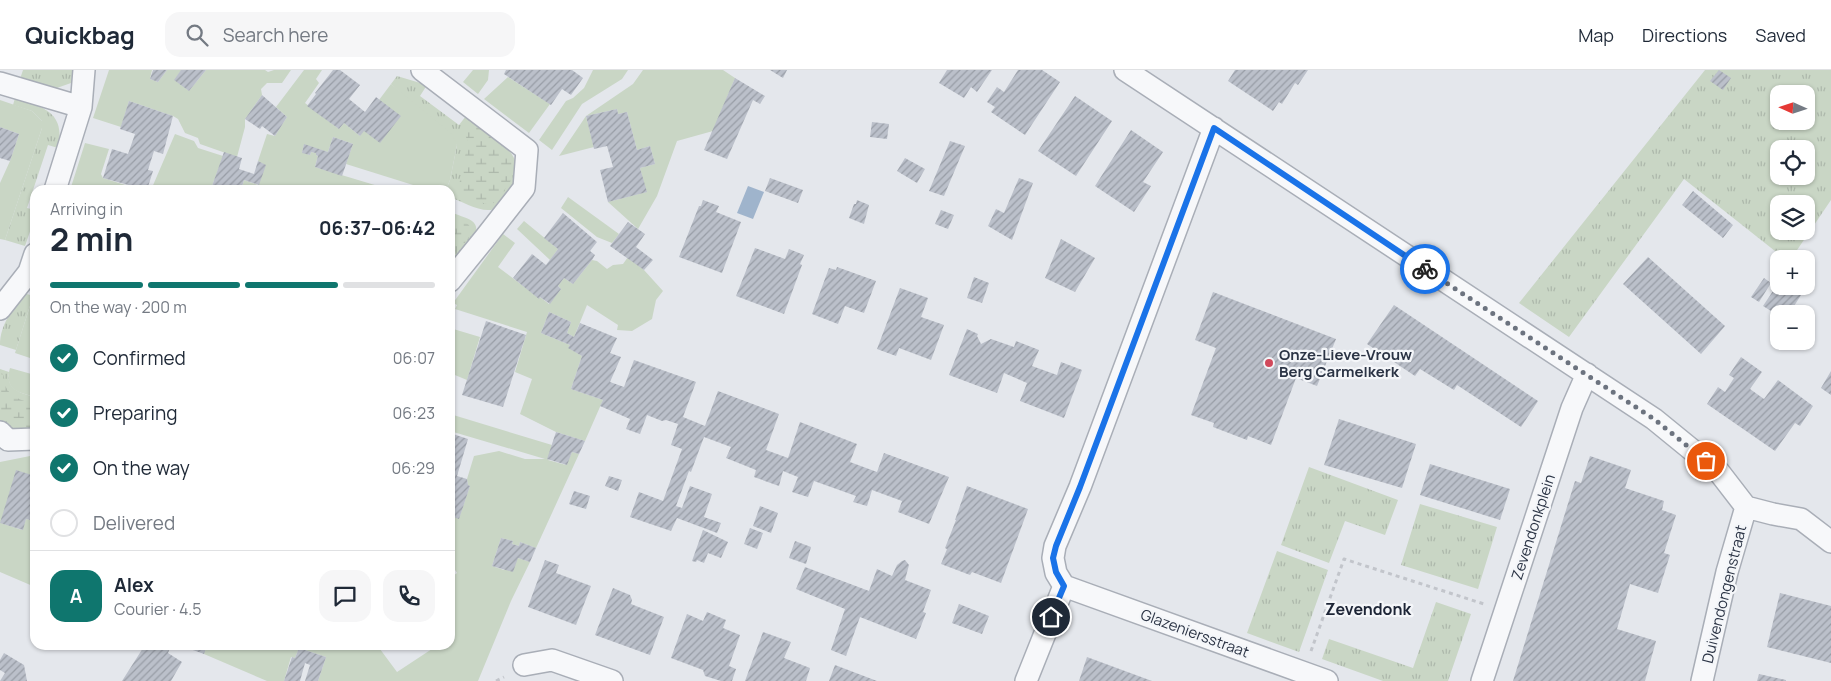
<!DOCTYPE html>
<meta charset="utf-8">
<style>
body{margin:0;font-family:Manrope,sans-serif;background:#f6f6f7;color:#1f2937;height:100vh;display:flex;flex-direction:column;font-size:19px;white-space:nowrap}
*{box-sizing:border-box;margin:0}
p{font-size:16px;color:#747a83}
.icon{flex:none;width:28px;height:28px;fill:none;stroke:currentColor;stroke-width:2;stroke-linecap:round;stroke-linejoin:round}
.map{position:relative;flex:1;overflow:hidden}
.panel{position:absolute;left:30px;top:115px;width:425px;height:465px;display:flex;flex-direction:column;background:#fff;border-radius:15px;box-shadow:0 1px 4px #0004}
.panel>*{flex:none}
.needle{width:32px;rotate:273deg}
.tools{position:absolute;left:1770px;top:15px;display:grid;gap:10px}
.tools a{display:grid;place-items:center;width:45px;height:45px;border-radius:10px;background:#fff;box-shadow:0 1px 4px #0004;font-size:25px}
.pin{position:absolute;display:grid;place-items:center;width:42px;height:42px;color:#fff;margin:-21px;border:2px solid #fff;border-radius:50%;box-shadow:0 1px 5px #0007}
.courier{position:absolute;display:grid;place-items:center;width:50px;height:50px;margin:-25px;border:4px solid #1a73e8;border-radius:50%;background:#fff;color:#222;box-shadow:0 1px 6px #0007}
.head em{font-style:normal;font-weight:700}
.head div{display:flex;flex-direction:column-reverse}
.head{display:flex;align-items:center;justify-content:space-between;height:85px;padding:0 20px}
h1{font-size:32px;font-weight:700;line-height:38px}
.bar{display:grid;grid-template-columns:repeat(4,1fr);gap:8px 5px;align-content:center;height:60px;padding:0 20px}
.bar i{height:6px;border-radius:4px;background:#e0e1e3}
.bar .selected{background:#0f766e}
.bar p{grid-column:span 4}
.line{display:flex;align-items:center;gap:12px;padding:0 20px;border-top:1px solid #e0e1e3}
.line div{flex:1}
.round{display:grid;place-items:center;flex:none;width:52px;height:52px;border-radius:15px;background:#f6f6f7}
ol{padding:0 20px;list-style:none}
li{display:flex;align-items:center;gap:15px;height:55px}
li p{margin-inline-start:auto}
li .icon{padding:5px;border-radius:50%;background:#0f766e;color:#fff;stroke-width:4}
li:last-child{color:#747a83}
li i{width:28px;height:28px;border:2px solid #e0e1e3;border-radius:50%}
header{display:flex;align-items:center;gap:30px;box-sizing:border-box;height:70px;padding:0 25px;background:#fff;border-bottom:1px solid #e0e1e3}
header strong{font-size:24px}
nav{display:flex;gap:28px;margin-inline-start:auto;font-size:18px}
.search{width:350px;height:45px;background:#f6f6f7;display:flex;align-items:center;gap:12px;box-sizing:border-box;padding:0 18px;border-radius:15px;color:#747a83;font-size:19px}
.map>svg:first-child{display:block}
.grass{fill:url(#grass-tufts);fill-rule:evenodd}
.wetland{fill:url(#wetland-marsh)}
.garden{fill:#c9d6c5}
.water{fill:#9fb4cc}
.building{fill:url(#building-hatch)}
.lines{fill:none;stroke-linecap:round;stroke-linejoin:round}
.street-casing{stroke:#a9aeb7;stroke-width:24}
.path{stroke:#c2c5cb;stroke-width:3;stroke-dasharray:4 4;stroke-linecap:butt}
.street{stroke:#f7f8fa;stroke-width:21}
.done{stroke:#6c737f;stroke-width:5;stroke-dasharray:0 9}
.route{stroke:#1a73e8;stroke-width:6}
.poi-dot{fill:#d1495b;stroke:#f4f6f9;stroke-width:2}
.labels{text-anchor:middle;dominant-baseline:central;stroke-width:4.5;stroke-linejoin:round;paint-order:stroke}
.poi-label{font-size:15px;font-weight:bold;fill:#2b3445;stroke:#f4f6f9;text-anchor:start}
.street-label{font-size:15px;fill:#2b3445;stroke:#f4f6f9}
.neighbourhood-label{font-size:16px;font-weight:bold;fill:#1d2536;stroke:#f4f6f9}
</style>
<header>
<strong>Quickbag</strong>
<div class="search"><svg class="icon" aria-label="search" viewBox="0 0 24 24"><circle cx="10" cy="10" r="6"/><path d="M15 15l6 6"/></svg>Search here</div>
<nav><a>Map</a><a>Directions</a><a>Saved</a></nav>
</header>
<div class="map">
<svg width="1831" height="611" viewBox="0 0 1831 611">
<defs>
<pattern id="grass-tufts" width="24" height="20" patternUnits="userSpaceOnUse" patternTransform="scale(1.25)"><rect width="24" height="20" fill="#c9d6c5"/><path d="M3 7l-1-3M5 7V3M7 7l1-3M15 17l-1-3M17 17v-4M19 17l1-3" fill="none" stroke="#adb8ab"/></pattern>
<pattern id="wetland-marsh" width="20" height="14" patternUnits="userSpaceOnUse" patternTransform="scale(1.25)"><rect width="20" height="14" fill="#c9d6c5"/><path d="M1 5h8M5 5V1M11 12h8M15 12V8" fill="none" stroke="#adb8ab"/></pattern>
<pattern id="building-hatch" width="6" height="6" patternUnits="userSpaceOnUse" patternTransform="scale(1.25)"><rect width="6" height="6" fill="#bbc0ca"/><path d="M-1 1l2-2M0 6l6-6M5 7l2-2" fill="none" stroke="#989da6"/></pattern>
</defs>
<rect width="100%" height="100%" fill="#e4e7ec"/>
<path class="grass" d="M23 0H77L71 13 54 19 20 9Z
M1705 0H1831V130L1791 189H1785L1684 109 1569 267 1519 233ZM1779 24H1806V51H1779ZM1779 79H1806V106H1779ZM1779 134H1806V161H1779Z
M397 6 427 15 420 26 459 55 466 46C486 61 528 82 515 113 512 121 502 130 497 138 484 145 463 132 450 127V120H446L450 110 457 75 391 14Z
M15 28C43 37 66 42 58 78L48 75 27 138 35 140V147L25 176 5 170 42 58V51L32 41 13 35Z
M450 142C457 145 466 147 472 151 487 163 458 183 450 191Z
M24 223 33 226 16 280 0 275C0 254 13 240 24 223Z
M0 299 9 302C6 320 21 323 35 327V359L14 360 0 355Z
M1309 397 1398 430 1385 465 1345 451 1329 493 1281 475Z
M1420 434 1497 457 1478 519 1401 495Z
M1277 481 1328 500 1299 582 1247 563Z
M1436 532 1471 544 1448 611H1383L1322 589 1329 569 1413 598Z"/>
<path class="wetland" d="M469 50C488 66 530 89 506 118 501 124 497 132 490 135L457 125 468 72 462 57Z
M450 147C455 148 461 149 465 152 482 162 457 180 450 186Z
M0 303 3 304C4 325 17 330 35 333V357H14L0 350Z"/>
<path class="garden" d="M109 0H152L150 9 158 12 167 0H181L175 10 189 21 206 0H265L268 2 274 0H291L282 13H267L261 19 262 25 245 49V57L237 87 200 74 198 68 185 63 178 49 173 46 129 31 121 57 93 48Z
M304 0H322L316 9 319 13 305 33 339 59 344 53 360 66 379 30 391 14 452 64 457 75 450 110 446 120H429L346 94 353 74 333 67 328 82 304 75 302 82 310 85 311 82 316 83V85L318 86 315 97 378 116 379 120H275L259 115 257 120H241L244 110 258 115 265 95 258 91 267 64 275 66 287 47 276 37Z
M473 0H489L488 10 478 24 463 12Z
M593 0H628L622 9 582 34 552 80 539 70 566 31 573 28 584 18Z
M643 0H723L735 8 713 61 677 71 657 126 638 159 608 132 646 122 640 98 655 94 650 76 637 80 627 42 618 44 617 39 586 46 594 77 559 86 586 46 633 14Z
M508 7 550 34 529 63 484 29Z
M0 30 32 41 42 51V58L5 170 0 169V113L10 91 19 64 0 57Z
M175 64 194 71 198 78 223 86 212 116 226 120H151Z
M85 73 109 79 101 104 103 108 135 118 136 120H81L71 117Z
M568 127 619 164 612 173 597 167 561 138Z
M524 151 558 179 550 190 517 159Z
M503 164 515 173 498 197 539 228 540 227 549 234 561 219 558 216 564 208 573 214 592 190 597 191 607 199 613 195 623 194 628 187 644 200 663 221 656 230 652 249 632 261 617 260 618 255 587 235 574 267 567 263 571 252 549 242 541 263 570 275 569 278 582 286 571 319 603 330 585 371 556 362 520 344 532 309 515 302 527 262 455 239 457 235 453 233Z
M35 220V283L33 289 15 283Z
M450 258 480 267 467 310 450 303Z
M10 298 35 305V327C18 322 4 320 10 298Z
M450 344 552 375 548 390 566 395 572 382 579 384 536 478 520 472 519 476 512 474 513 471 501 468 492 496 504 500 518 488 530 492 511 531 478 611H318L326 587 299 578 295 588 291 587 284 611H267L204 584 207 575H377L397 602 438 575H450V522L452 521 450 518V508L457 503 450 492V446L459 448 470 416 468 415 467 409 474 386 499 381 525 389H545L450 361Z
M35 385V406L1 453 22 460 26 449 35 451V517L0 502V392Z"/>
<path class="water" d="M748 116 764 122 753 149 737 143Z"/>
<path class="building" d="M153 0H167L158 12 150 9Z
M181 0H206L189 21 174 10Z
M333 0H340L360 15 349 29 365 42 376 27 401 46 380 73 364 61 360 66 344 53 339 59 307 36 316 24 315 23Z
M506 0H572L583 8 571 25 562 19 551 35 504 4Z
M770 0H787L783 8Z
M947 0H992L977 22 971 17 964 28 939 13Z
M1018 0H1042L1060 12 1025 65 991 42 995 37 987 32 997 17 1004 22Z
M1235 0H1308L1298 15 1295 13 1282 34 1279 32 1273 41 1228 11Z
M1719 0 1731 8 1723 20 1710 11Z
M735 8 765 26 760 34 753 30 727 89 704 80Z
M262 25 287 47 275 66 262 56 260 59 245 49Z
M1075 26 1112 51 1076 106 1038 81Z
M129 31 173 46 163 84 154 81 148 100 153 101 147 120 103 108 112 79 128 84 135 64 120 59Z
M617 39 618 44 627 42 637 80 650 76 655 94 640 98 647 122 608 132 600 100 613 97 607 76 594 79 586 46Z
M872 52 889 54 887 69 870 67Z
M0 57 19 64 10 91 0 88Z
M1131 60 1163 82 1143 112 1151 116 1134 142 1095 116Z
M333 67 353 74 342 106 315 97 318 86 316 85V83L311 82 310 85 302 83 304 74 328 82Z
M950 71 965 76 944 126 929 121Z
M224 82 242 88 239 99 254 104 258 91 266 95 259 115 244 110 241 120H226L212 116Z
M905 88 925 99 917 113 897 101Z
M770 108 803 120 798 133 765 121Z
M1019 108 1033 113 1012 170 988 156 996 139 1004 143Z
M259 115 274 120H257Z
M1693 121 1733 155 1723 168 1682 135Z
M703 130 719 136 716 142 741 152 722 203 679 187 699 136H701Z
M857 130 869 135 864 154 849 148 854 134H856Z
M941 140 954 145 948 159 935 154Z
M563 143 597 172 590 181 595 185 592 190 573 214 564 208 558 216 561 219 550 234 540 227 539 229 513 208 532 184 546 195 558 179 544 168Z
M628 152 645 164 636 177 653 190 644 200 610 176Z
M1061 169 1095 188 1075 222 1045 208Z
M755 178 785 189 789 179 804 185 800 194 802 195 784 244 736 226Z
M1648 187 1725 256 1701 284 1623 214Z
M837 197 876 211 864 243 845 236 838 254 812 244 829 198 836 200Z
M974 207 989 213 982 233 967 228Z
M1764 208 1771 213 1759 232 1751 227Z
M1779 212V216H1794L1803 222 1789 244H1779V246L1763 236Z
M900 218 928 228 921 247 944 255 931 290 899 278 896 286 877 279Z
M1213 222 1336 269 1317 316 1296 308 1271 375 1248 366 1247 370 1213 357 1214 353 1191 345 1216 278 1195 270Z
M1394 235 1538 331 1521 357 1457 315 1454 320 1420 299 1415 306 1367 274Z
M549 242 571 252 567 263 574 267 580 253 617 268 610 283 621 287 610 312 624 317 634 290 696 312 683 347 705 356 718 321 779 344 766 380 788 388 800 352 857 374 850 392 877 402 884 383 949 407 929 454 898 442 902 431 872 420 867 436 853 432 856 426 814 411 808 427 792 422 798 407 783 401 779 416 754 407 756 400 726 388 731 377 704 367 691 402 689 401 676 436 682 438 690 416 712 424 704 447 721 453 717 463 677 448 671 461 630 447 639 422 663 431 682 379 671 375 678 354 666 350 662 351 647 345 640 364 626 359 630 349 600 336 603 330 571 319 582 286 568 278 570 275 541 263Z
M486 251 526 265 503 337 462 325Z
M967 259 978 264 977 266 981 274 991 269 1014 277 1016 271 1039 280 1032 296 1057 305 1061 292 1082 300 1064 348 1020 331 1027 313 1004 303 997 323 949 305Z
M1741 287 1762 302 1750 319 1764 329 1778 310 1813 336 1800 356 1795 353 1775 381 1707 334 1718 317 1725 322 1734 308 1729 305Z
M1831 301V325L1821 318Z
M1339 349 1416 374 1402 418 1324 395Z
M556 362 585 371 579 384 572 382 567 395 547 389Z
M450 363 468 369 457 406 467 409 468 415 470 416 459 449 450 446Z
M1590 386 1631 400 1625 418 1664 431 1662 440 1676 445 1664 483 1670 485 1658 523 1630 514 1617 559 1656 571 1645 611H1513L1575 411 1581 413Z
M1430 394 1510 419 1500 450 1420 425Z
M16 400 35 406V451L26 449 23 460 0 453Z
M609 406 622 410 618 421 605 416Z
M967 416 1028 439 1001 513 972 502 970 505 941 494 947 479 945 478 956 450H955Z
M574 421 590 426 586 439 569 434Z
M760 436 778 443 771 463 753 456Z
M750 458 763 463 757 479 744 474Z
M703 460 728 472 721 488 708 483 704 493 697 490 696 492 692 491Z
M501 468 513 471 512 474 519 476 520 472 536 478 530 492 518 488 513 502 492 496Z
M795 471 811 477 806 494 789 488Z
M545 490 559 495 556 503 591 516 576 555 528 537Z
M905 490 909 495 905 510 931 520 923 542 926 543 916 569 860 547 846 586 831 580 845 539 796 519 805 497 869 521 877 499 892 506 897 495 902 491Z
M613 518 630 525 632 530 631 534 664 547 650 585 595 565Z
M1780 523 1831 536V593L1767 577Z
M959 534 989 546 982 564 952 553Z
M707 542 726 550 723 558 740 565 729 596 736 599 732 611H721L705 606 703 600 671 588 687 544 703 551Z
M763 562 791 572 784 588 810 598 806 611H745Z
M151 575H169L171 576 168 583 182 592 171 611H122L143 578 148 580Z
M179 575H207L204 584Z
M299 578 326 587 318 611H305L310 595 305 593 300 611H284L292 587 295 588Z
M4 583 24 595 27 611H0L5 603 0 600V590Z
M1087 587 1152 611H1079Z
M835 595 877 611H829Z
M1759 604 1786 610V611H1757Z"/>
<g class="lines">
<g class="street-casing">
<path id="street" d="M422 0 527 80 524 118 485 168 450 211
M1125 0 1654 349 1719 402 1746 437 1773 444 1801 449 1831 472
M0 13 81 37
M55 120 81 37 84 0
M0 239 29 202 35 184
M0 362 8 370 35 369
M1064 516 1327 611
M524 595 552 590 612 611
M1026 611 1064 516 1056 503 1053 488 1055 476 1080 417 1214 58
M1482 611 1572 338 1587 304
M1702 611 1727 502 1746 437"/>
</g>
<path class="path" d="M1311 581 1344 489 1484 534
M496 611 504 607"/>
<use href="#street" class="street"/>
</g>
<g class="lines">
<path class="done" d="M1425 199 1654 349 1706 391"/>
<path class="route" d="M1051 547 1064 516 1056 502 1053 488 1056 476 1080 417 1214 58 1425 199"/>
</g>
<circle class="poi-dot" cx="1269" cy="293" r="5"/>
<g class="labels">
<g class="poi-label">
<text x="1279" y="284">Onze-Lieve-Vrouw<tspan x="1279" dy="17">Berg Carmelkerk</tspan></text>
</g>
<g class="street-label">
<text transform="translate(1533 457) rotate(-72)">Zevendonkplein</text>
<text transform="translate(1724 524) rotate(-76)">Duivendongenstraat</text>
<text transform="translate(1195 563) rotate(20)">Glazeniersstraat</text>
</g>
<g class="neighbourhood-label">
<text x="1368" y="539">Zevendonk</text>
</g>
</g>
</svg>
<div class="tools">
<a><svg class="needle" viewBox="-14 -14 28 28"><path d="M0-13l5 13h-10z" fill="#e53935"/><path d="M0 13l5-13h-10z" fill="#747a83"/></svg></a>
<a><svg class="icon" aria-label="locate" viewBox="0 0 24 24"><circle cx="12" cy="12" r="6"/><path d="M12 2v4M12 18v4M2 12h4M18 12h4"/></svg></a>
<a><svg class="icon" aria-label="layers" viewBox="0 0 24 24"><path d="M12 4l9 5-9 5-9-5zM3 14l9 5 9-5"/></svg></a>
<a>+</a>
<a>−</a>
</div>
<div class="pin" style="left:1706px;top:391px;background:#ea580c"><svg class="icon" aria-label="bag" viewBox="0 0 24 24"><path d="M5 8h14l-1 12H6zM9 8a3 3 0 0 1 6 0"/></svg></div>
<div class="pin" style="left:1051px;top:547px;background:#1f2937"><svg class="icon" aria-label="home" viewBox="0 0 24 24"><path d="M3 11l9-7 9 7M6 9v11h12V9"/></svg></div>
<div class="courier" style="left:1425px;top:199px"><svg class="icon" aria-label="bike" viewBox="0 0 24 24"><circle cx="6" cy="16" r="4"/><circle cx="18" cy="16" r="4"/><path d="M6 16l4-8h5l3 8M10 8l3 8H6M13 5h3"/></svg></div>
<section class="panel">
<div class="head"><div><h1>2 min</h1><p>Arriving in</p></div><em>06:37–06:42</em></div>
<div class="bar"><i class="selected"></i><i class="selected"></i><i class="selected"></i><i></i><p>On the way · 200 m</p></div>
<ol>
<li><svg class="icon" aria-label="check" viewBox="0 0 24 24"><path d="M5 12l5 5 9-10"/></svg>Confirmed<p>06:07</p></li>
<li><svg class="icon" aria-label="check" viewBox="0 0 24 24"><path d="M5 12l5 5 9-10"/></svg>Preparing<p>06:23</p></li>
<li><svg class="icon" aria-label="check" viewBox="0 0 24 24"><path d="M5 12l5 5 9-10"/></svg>On the way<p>06:29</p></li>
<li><i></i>Delivered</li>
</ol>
<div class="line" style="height:90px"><b class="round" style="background:#0f766e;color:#fff">A</b><div><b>Alex</b><p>Courier · 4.5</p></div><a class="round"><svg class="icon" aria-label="chat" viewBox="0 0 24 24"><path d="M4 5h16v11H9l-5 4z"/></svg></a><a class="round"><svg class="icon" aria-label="phone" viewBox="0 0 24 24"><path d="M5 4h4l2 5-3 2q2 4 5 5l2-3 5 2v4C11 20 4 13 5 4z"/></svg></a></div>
</section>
</div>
